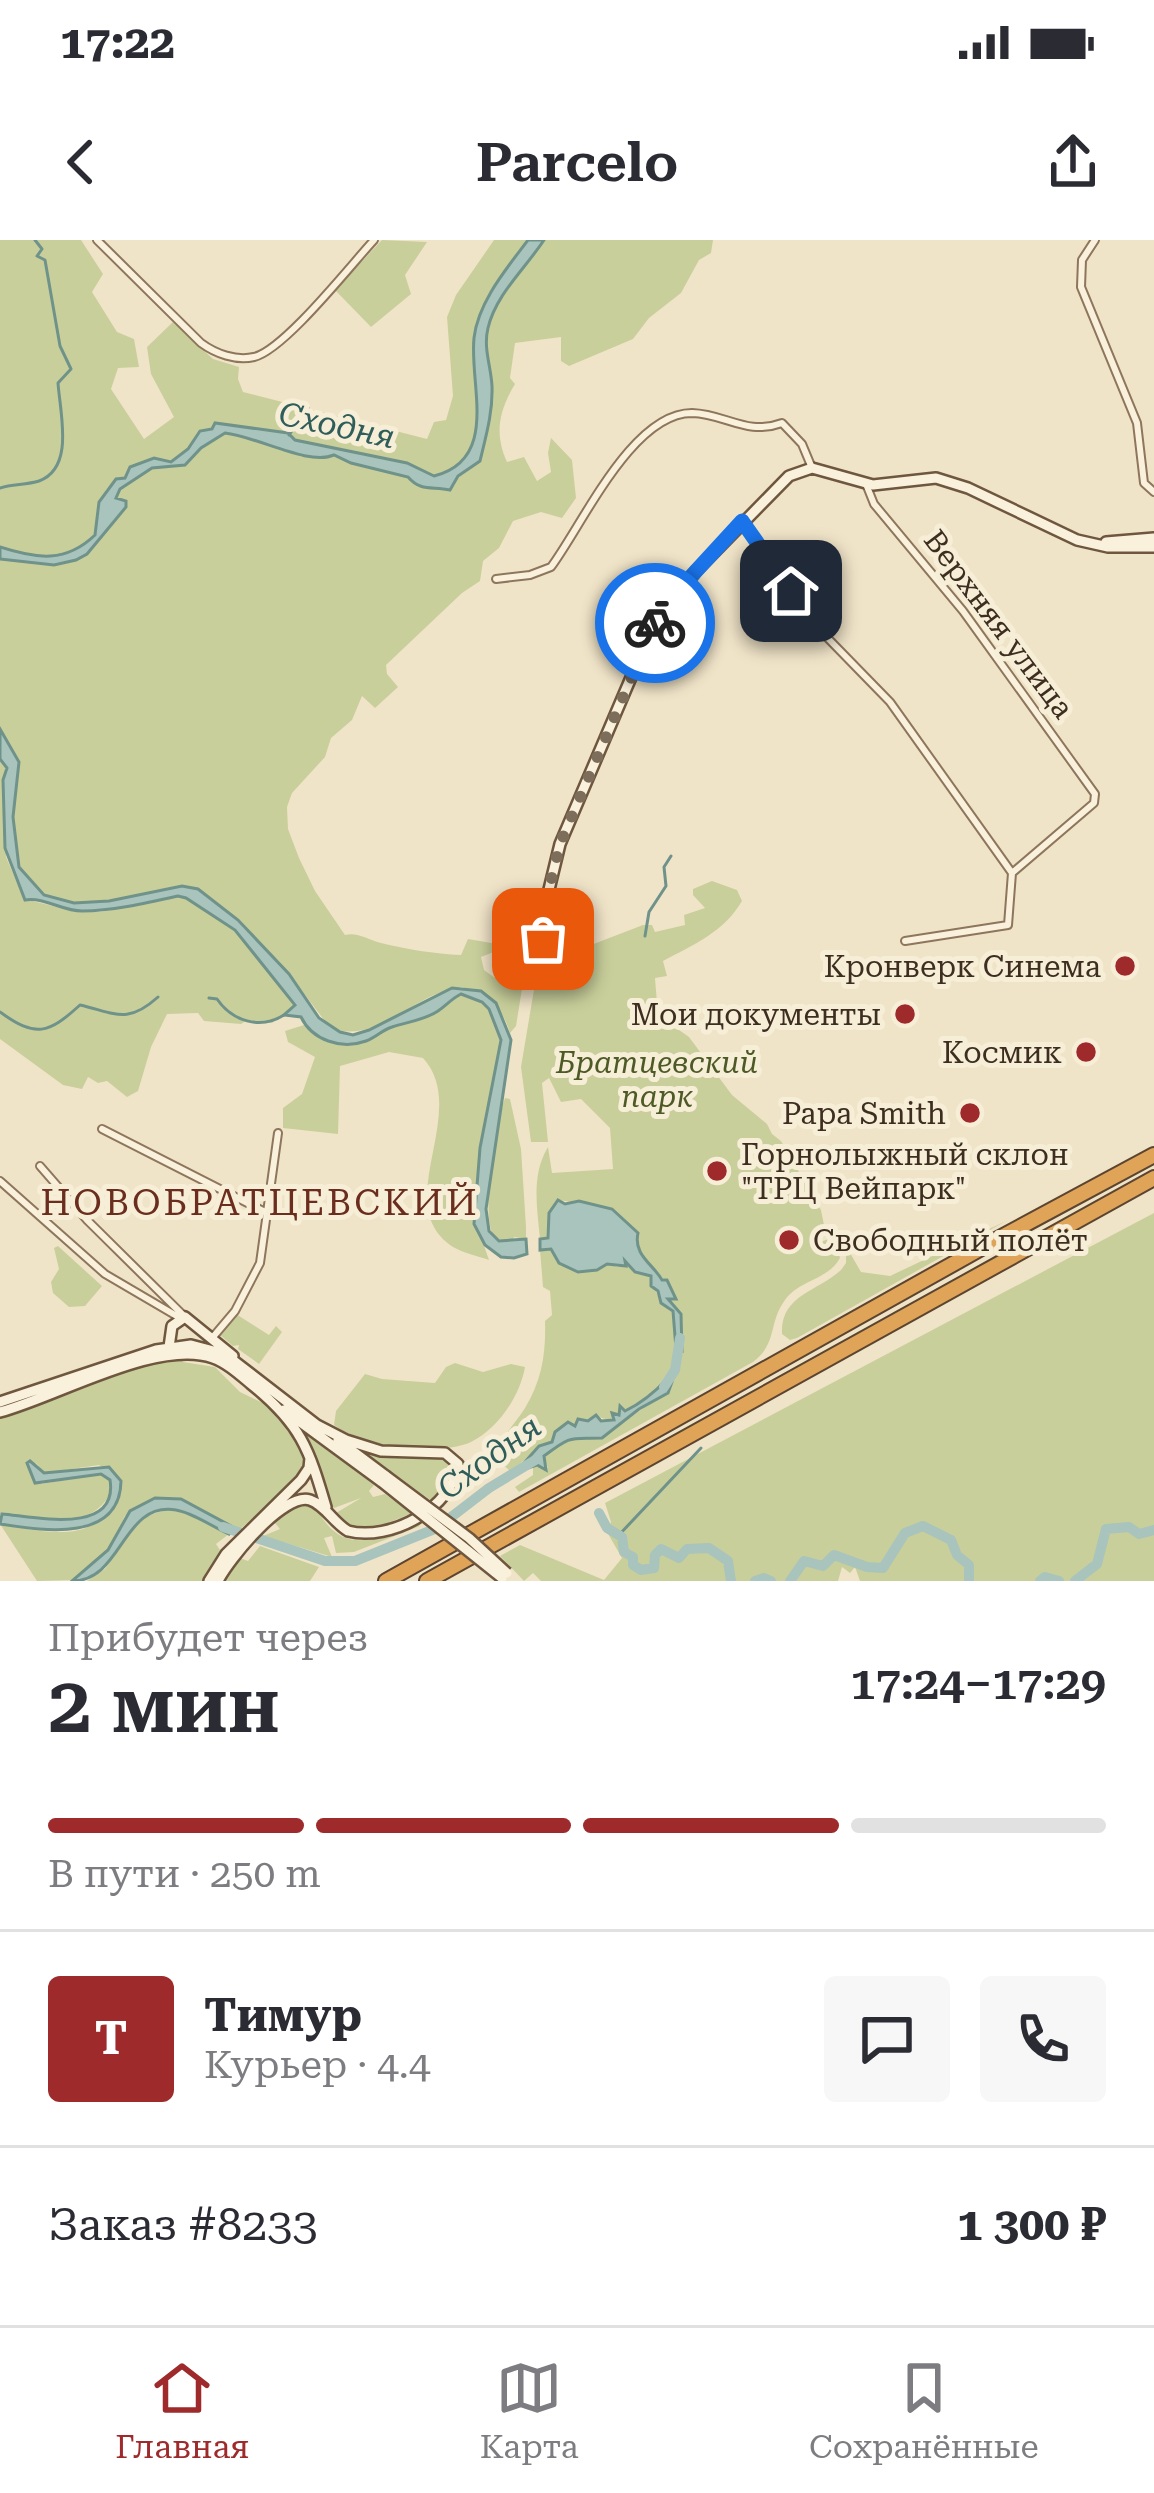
<!DOCTYPE html>
<html lang="ru">
<meta charset="utf-8">
<style>
body{margin:0;font-family:"Roboto Serif",serif;background:#f7f7f7;color:#2b2b33;height:100vh;display:flex;flex-direction:column;font-size:45px;white-space:nowrap}
*{box-sizing:border-box;margin:0}
p{font-size:39px;color:#7c7c81}
.icon{flex:none;width:66px;height:66px;fill:none;stroke:currentColor;stroke-width:2;stroke-linecap:round;stroke-linejoin:round}
.map{position:relative;height:1341px;overflow:hidden}
.panel{display:flex;flex-direction:column;background:#fff;flex:1}
.panel>*{flex:none}
.pin{position:absolute;display:grid;place-items:center;width:102px;height:102px;color:#fff;margin:-51px;border-radius:24px;box-shadow:0 6px 18px #0006}
.courier{position:absolute;display:grid;place-items:center;width:120px;height:120px;margin:-60px;border:9px solid #1a73e8;border-radius:50%;background:#fff;color:#222;box-shadow:0 3px 15px #0007}
.overview em{font-style:normal;font-weight:600}
.overview div{display:flex;flex-direction:column-reverse}
.overview{display:flex;align-items:center;justify-content:space-between;height:204px;padding:0 48px}
h1{font-size:78px;font-weight:600;line-height:90px}
.bar{display:grid;grid-template-columns:repeat(4,1fr);gap:18px 12px;align-content:center;height:144px;padding:0 48px}
.bar i{height:15px;border-radius:9px;background:#e1e1e2}
.bar .active{background:#9e2a2b}
.bar p{grid-column:span 4}
.line{display:flex;align-items:center;gap:30px;padding:0 48px;border-top:3px solid #e1e1e2}
.line div{flex:1}
.round{display:grid;place-items:center;flex:none;width:126px;height:126px;border-radius:12px;background:#f7f7f7}
.status{display:flex;justify-content:space-between;align-items:center;height:84px;padding:0 60px;background:#fff;direction:ltr}
.status svg{height:33px;fill:currentColor}
header{display:flex;justify-content:space-between;align-items:center;height:156px;padding:0 48px;background:#fff;font-size:54px;font-weight:600}
.tab-bar{display:flex;justify-content:space-around;align-items:center;height:168px;border-top:3px solid #e1e1e2;background:#fff;font-size:33px;color:#7c7c81}
.tab-bar a{display:grid;justify-items:center;gap:6px}
.tab-bar .active{color:#9e2a2b}
.map>svg:first-child{display:block}
.green{fill:#c9cf9b}
.water{fill:#a9c4bc;stroke:#6f938a;stroke-width:3}
.lines{fill:none;stroke-linecap:round;stroke-linejoin:round}
.stream{stroke:#6f938a;stroke-width:3}
.river{stroke:#a9c4bc;stroke-width:10}
.street-casing{stroke:#8d765c;stroke-width:10}
.secondary-casing{stroke:#6f573f;stroke-width:14}
.highway-casing{stroke:#5b4430;stroke-width:18}
.street{stroke:#faf1dc;stroke-width:6}
.secondary{stroke:#faf1dc;stroke-width:9}
.highway{stroke:#e0a458;stroke-width:14}
.secondary-bridge-casing{stroke:#6f573f;stroke-width:14;stroke-linecap:butt}
.secondary-bridge{stroke:#faf1dc;stroke-width:9}
.done{stroke:#7c6e5b;stroke-width:12;stroke-dasharray:0 21.6}
.route{stroke:#1a73e8;stroke-width:15}
.poi-dot{fill:#9e2a2b;stroke:#f7eed8;stroke-width:4.5}
.labels{text-anchor:middle;dominant-baseline:central;stroke-width:10;stroke-linejoin:round;paint-order:stroke}
.street-label{font-size:30px;fill:#3d2e20;stroke:#f7eed8}
.poi-label{font-size:30px;fill:#3d2e20;stroke:#f7eed8;text-anchor:end}
.park-label{font-size:30px;font-style:italic;fill:#4d5a26;stroke:#f7eed8}
.water-label{font-size:33px;font-style:italic;fill:#2f5d5a;stroke:#f7eed8}
.quarter-label{font-size:36px;letter-spacing:3px;fill:#6b2e1e;stroke:#f7eed8}
</style>
<div class="status"><b>17:22</b><svg viewBox="0 0 49 12"><path d="M0 12V9h3v3zM5 12V6h3v6zM10 12V3h3v9zM15 12V0h3v12zM26 1h20v11H26zM47 4h2v5h-2z"/></svg></div>
<header><svg class="icon" aria-label="back" viewBox="0 0 24 24"><path d="M15 5l-7 7 7 7"/></svg>Parcelo<svg class="icon" aria-label="share" viewBox="0 0 24 24"><path d="M12 15V3M7 8l5-5 5 5M5 13v7h14v-7"/></svg></header>
<div class="map">
<svg width="1154" height="1341" viewBox="0 0 1154 1341">
<rect width="100%" height="100%" fill="#f0e4c8"/>
<path class="green" d="M0 0H81L103 34 92 52 117 92 134 99 139 127 118 128 111 149 144 199 174 177 151 134 147 107 173 82 213 119 239 127 238 139 243 152 427 199 434 182 446 180 453 156 447 77 456 55 494 0H528C507 28 478 61 474 98 469 145 500 218 434 237L407 223 295 200 288 193 215 183 212 190 200 191 188 209 171 222 154 218 127 230V236C95 247 105 265 97 290 84 328 28 316 0 307Z
M382 0 427 2 405 35 411 54 371 87 335 50Z
M544 0H713L711 13 699 20 681 53 649 78 633 99 569 126 561 121V97L515 103 510 138 515 144C499 171 494 193 507 222L524 217 537 241 551 232 548 213 551 198 572 220 576 258 562 278 541 272 513 281 499 308 483 321 480 341 462 353 386 425 387 434 398 447 375 468 362 456 352 480 331 498 325 517 292 553 287 567 288 589 299 618 315 651 345 695C358 692 366 699 381 703 406 709 435 714 461 715L468 699 509 706 481 717 484 730 502 743 507 742 516 724H526L516 786 510 793C501 764 489 758 462 747 412 753 383 803 331 789L289 734 238 679 182 646 109 661 74 663 44 655 19 627 13 577 17 529 0 489V319L54 325 76 320 86 316 126 267V261L116 258 120 249 152 228 185 225 201 208 225 193C259 196 308 227 334 215L351 223 409 237C420 252 436 248 454 246 462 225 478 232 485 202 491 182 493 155 491 135 490 119 484 105 488 88 496 54 525 28 544 0Z
M0 519 7 528 3 540 6 617 24 659 70 670 101 672 182 656 235 690 296 765 272 783 246 781 241 784 204 781 198 773 167 774 151 807 138 851 127 857 107 841 98 843 88 837 82 849 63 845 0 799Z
M712 641 737 650 742 661C724 692 693 705 663 721L667 736 655 738 658 775 689 797 732 855 767 884 772 894 781 901 821 970 825 990 814 997 817 1003 829 999 836 1004 840 1018C828 1040 799 1040 785 1060 768 1083 778 1103 753 1122L519 1252 515 1247 533 1235V1226L548 1228 544 1219C560 1195 577 1198 602 1198L671 1148 666 1139C655 1157 633 1166 616 1177L613 1174 611 1181 596 1176 585 1181 578 1179 575 1186 568 1182 555 1192 552 1202C536 1208 524 1222 510 1231L496 1218C496 1202 516 1183 525 1168 542 1140 546 1113 545 1081L552 1075 550 1051 543 1047 540 1010 551 1009 559 1023 578 1032 607 1024 618 1027 625 1021 651 1036V1046L673 1071 683 1100 682 1080 668 1059 675 1056 667 1042 642 1020 636 997 625 985 599 966 558 960 551 969 548 998 540 999C537 967 531 935 548 907L552 933 613 929 610 888 581 859 561 862 549 838 542 843 548 902H531L521 827 540 714 566 715 588 709 591 705 643 685H652L655 692 685 685 684 675 705 668 693 655V649Z
M462 754 483 762 489 769 501 800 483 892 480 946 473 974 489 1020C478 1016 463 1013 453 1007 388 965 472 872 423 818L389 812 340 826 338 894 283 888V868L302 854 315 817 288 802 285 791 304 785 326 802 355 804 391 787 422 778Z
M505 858 510 859 521 909 526 987V999L514 997 513 1002 495 999C479 978 496 884 505 858Z
M1154 973V1341H860L855 1327 850 1333 842 1327 838 1341H541L533 1333 524 1341 500 1316 520 1305 604 1340 622 1318 607 1292 611 1282 605 1263Z
M1006 981 797 1098 790 1100 782 1094C780 1055 817 1052 841 1030L846 1023V1006L861 1032 890 1036Z
M58 1006 102 1046 85 1066 69 1067 53 1053 51 1042 59 1029 54 1008Z
M236 1074 269 1095 276 1086 282 1092 259 1124 238 1109 239 1105 233 1106 220 1095Z
M181 1117 183 1122 215 1127 240 1152 267 1165 288 1184 306 1218 300 1237 239 1290 181 1259 155 1258 125 1276 108 1310 75 1340 37 1341 0 1284C29 1289 81 1303 103 1276 110 1267 115 1252 121 1241L99 1225 44 1233 36 1223 41 1244 101 1234 110 1240 111 1253C86 1296 39 1275 0 1274V1178C61 1161 118 1127 181 1117Z
M455 1123 483 1132 511 1124 525 1127C520 1156 498 1189 471 1202 439 1217 361 1206 334 1185L336 1171 365 1134 382 1139 435 1143 446 1127Z
M306 1193 374 1245 369 1251 373 1257 385 1254 412 1273C386 1284 354 1301 336 1273L361 1258 334 1268 328 1264Z
M364 1213 446 1218 454 1225 449 1241 432 1261Z
M305 1263C317 1268 318 1273 326 1283 351 1315 388 1295 417 1283L420 1286 354 1312 336 1313 332 1296 324 1298 332 1317 263 1296 280 1289 275 1283 289 1269Z
M167 1269 185 1271 229 1294 216 1304 220 1310 205 1341H87L105 1329 139 1279Z
M260 1306 319 1327 310 1341H224L240 1318 248 1321Z"/>
<path class="water" d="M528 0H544C525 29 496 54 488 88 483 108 491 126 492 146 493 172 486 196 480 221L458 236 450 250C432 246 421 252 408 237L351 223 334 215C308 226 259 197 225 193L201 208 185 225 152 228 120 249 116 258 126 261V267L87 314 76 320 54 325 0 319V307C37 319 66 323 95 295L99 262 116 239 125 238 130 227 154 218 171 222 188 209 200 191 212 189 215 183 288 193 295 200 407 223 434 236C500 219 469 145 474 98 478 62 507 28 528 0Z
M0 489 19 522 13 577 19 627 44 655 74 663 109 661 182 646 198 649 238 680 289 734 319 778 340 792 353 795 369 790 452 748 481 751 496 763 511 800 486 969 489 991 499 1001 526 999 527 1014 514 1018 501 1017 485 1005 474 984 480 908 501 800 489 769 482 762 461 754C451 759 447 765 438 771 425 780 407 782 392 787 382 790 377 797 366 801 341 810 312 800 301 777L284 775 295 765 235 690 186 658 178 656C147 663 112 671 82 671 62 671 45 657 25 660L5 608 3 540 7 528 0 519Z
M558 960 565 964 579 961 612 969 638 993C633 1015 653 1024 662 1040H667L676 1059H668L681 1074 682 1111 676 1109 673 1071 661 1063 658 1051 651 1046V1036L635 1032 625 1021 626 1026 607 1024 597 1030 578 1032 559 1023 551 1009 540 1010V999L548 998 549 973Z
M668 1138 672 1142 668 1153 639 1169 602 1198C570 1199 573 1194 544 1216L546 1230 537 1225 528 1228 524 1223 539 1206 552 1202 555 1192 568 1182 575 1186 578 1179 588 1181 596 1175 601 1181 614 1180 612 1173 619 1175 620 1166 625 1171C640 1164 655 1152 668 1138Z
M30 1221 44 1233 109 1227 121 1241C120 1304 40 1290 0 1284L2 1274C31 1276 119 1297 110 1240L101 1234 35 1243 27 1223Z
M155 1258 181 1259 233 1287 229 1294C212 1287 194 1273 176 1270 122 1261 123 1341 72 1341L108 1310 130 1271Z"/>
<g class="lines">
<path class="stream" d="M289 195 308 168
M0 248C12 244 26 245 39 241 75 228 60 173 58 143L71 129 60 106 45 20 37 16 42 9 35 0
M645 696 649 672 666 646 664 627 671 616
M209 758 217 759C232 781 260 790 284 775
M0 772C36 798 48 794 80 765 115 773 127 785 158 757
M618 1296 701 1208"/>
<path class="river" d="M664 1147 675 1130 680 1098
M599 1273 607 1288 622 1297 624 1312 633 1317V1325L641 1330 654 1328 655 1315 661 1309 679 1318 687 1309 709 1308 728 1321 731 1341
M223 1287 325 1321H355L437 1288 489 1248 537 1219
M755 1341 764 1338 771 1341
M790 1341 804 1321 823 1326 834 1315 867 1327 883 1328 905 1293 923 1286 951 1300 957 1315 969 1325V1341
M1040 1341 1045 1337 1059 1341
M1075 1341 1097 1324 1106 1289 1129 1287 1139 1294 1154 1290"/>
<g class="street-casing">
<path id="street" d="M97 0 201 103C216 114 236 121 254 117 284 110 350 26 374 0
M1095 0 1082 20 1081 47 1137 183 1144 243 1154 252
M866 244 874 264 963 371 1095 554 1094 563 1012 633 1008 685 905 701
M745 284 812 382 890 462 1012 633
M496 339 530 335 551 327C583 284 632 173 692 173 726 174 747 196 782 183L802 204 812 228
M102 889 267 973
M40 926 87 980 185 1077
M0 941 105 1034 180 1078
M213 1097 235 1071 260 1023 278 893"/>
</g>
<g class="secondary-casing">
<path id="secondary" d="M1106 302 1154 298
M538 695 560 604 650 393 696 331 789 236 812 228 873 245 936 238 968 248 1077 300 1108 307H1154
M528 704a8 8 0 1 1 16 0a8 8 0 1 1-16 0Z
M169 1107 172 1086 185 1077 233 1116
M0 1162 156 1110 191 1105 225 1114 317 1185 346 1200 381 1211 445 1213 458 1224C453 1268 390 1302 348 1291 334 1283 325 1265 310 1260 284 1252 229 1319 218 1341
M284 1170 382 1242
M0 1172C57 1157 158 1098 213 1118 227 1123 239 1134 251 1144 301 1184 309 1209 326 1267
M338 1200 386 1236
M209 1341 226 1314 301 1240 309 1228 310 1218"/>
</g>
<g class="highway-casing">
<path id="highway" d="M386 1341 994 1001 1154 915
M427 1341 1154 938"/>
</g>
<use href="#street" class="street"/>
<use href="#secondary" class="secondary"/>
<use href="#highway" class="highway"/>
<g class="secondary-bridge-casing">
<path id="secondary-bridge" d="M386 1236 469 1298 507 1333
M382 1242 502 1338"/>
</g>
<use href="#secondary-bridge" class="secondary-bridge"/>
</g>
<g class="lines">
<path class="done" d="M543 699 538 694 560 604 655 383"/>
<path class="route" d="M655 383 674 355 742 281 791 351"/>
</g>
<g class="poi-dot">
<circle cx="1125" cy="726" r="12"/>
<circle cx="905" cy="774" r="12"/>
<circle cx="1086" cy="812" r="12"/>
<circle cx="970" cy="873" r="12"/>
<circle cx="717" cy="931" r="12"/>
<circle cx="789" cy="1000" r="12"/>
</g>
<g class="labels">
<g class="street-label">
<text transform="translate(999 384) rotate(53)">Верхняя улица</text>
</g>
<g class="poi-label">
<text x="1101" y="726">Кронверк Синема</text>
<text x="881" y="774">Мои документы</text>
<text x="1062" y="812">Космик</text>
<text x="946" y="873">Papa Smith</text>
<text x="741" y="914" text-anchor="start">Горнолыжный склон<tspan x="741" dy="34">"ТРЦ Вейпарк"</tspan></text>
<text x="813" y="1000" text-anchor="start">Свободный полёт</text>
</g>
<g class="park-label">
<text x="657" y="822">Братцевский<tspan x="657" dy="34">парк</tspan></text>
</g>
<g class="water-label">
<text transform="translate(337 185) rotate(12)">Сходня</text>
<text transform="translate(489 1217) rotate(-36)">Сходня</text>
</g>
<g class="quarter-label">
<text x="260" y="963">НОВОБРАТЦЕВСКИЙ</text>
</g>
</g>
</svg>
<div class="pin" style="left:543px;top:699px;background:#ea580c"><svg class="icon" aria-label="bag" viewBox="0 0 24 24"><path d="M5 8h14l-1 12H6zM9 8a3 3 0 0 1 6 0"/></svg></div>
<div class="pin" style="left:791px;top:351px;background:#1f2937"><svg class="icon" aria-label="home" viewBox="0 0 24 24"><path d="M3 11l9-7 9 7M6 9v11h12V9"/></svg></div>
<div class="courier" style="left:655px;top:383px"><svg class="icon" aria-label="bike" viewBox="0 0 24 24"><circle cx="6" cy="16" r="4"/><circle cx="18" cy="16" r="4"/><path d="M6 16l4-8h5l3 8M10 8l3 8H6M13 5h3"/></svg></div>
</div>
<section class="panel">
<div class="overview"><div><h1>2 мин</h1><p>Прибудет через</p></div><em>17:24–17:29</em></div>
<div class="bar"><i class="active"></i><i class="active"></i><i class="active"></i><i></i><p>В пути · 250 m</p></div>
<div class="line" style="height:216px"><b class="round" style="background:#9e2a2b;color:#fff">Т</b><div><b>Тимур</b><p>Курьер · 4.4</p></div><a class="round"><svg class="icon" aria-label="chat" viewBox="0 0 24 24"><path d="M4 5h16v11H9l-5 4z"/></svg></a><a class="round"><svg class="icon" aria-label="phone" viewBox="0 0 24 24"><path d="M5 4h4l2 5-3 2q2 4 5 5l2-3 5 2v4C11 20 4 13 5 4z"/></svg></a></div>
<div class="line" style="height:156px"><div>Заказ #8233</div><b>1 300 ₽</b></div>
</section>
<nav class="tab-bar">
<a class="active"><svg class="icon" aria-label="home" viewBox="0 0 24 24"><path d="M3 11l9-7 9 7M6 9v11h12V9"/></svg>Главная</a>
<a><svg class="icon" aria-label="map" viewBox="0 0 24 24"><path d="M3 6l6-2 6 2 6-2v14l-6 2-6-2-6 2zM9 4v14M15 6v14"/></svg>Карта</a>
<a><svg class="icon" aria-label="saved" viewBox="0 0 24 24"><path d="M7 4h10v16l-5-4-5 4z"/></svg>Сохранённые</a>
</nav>
